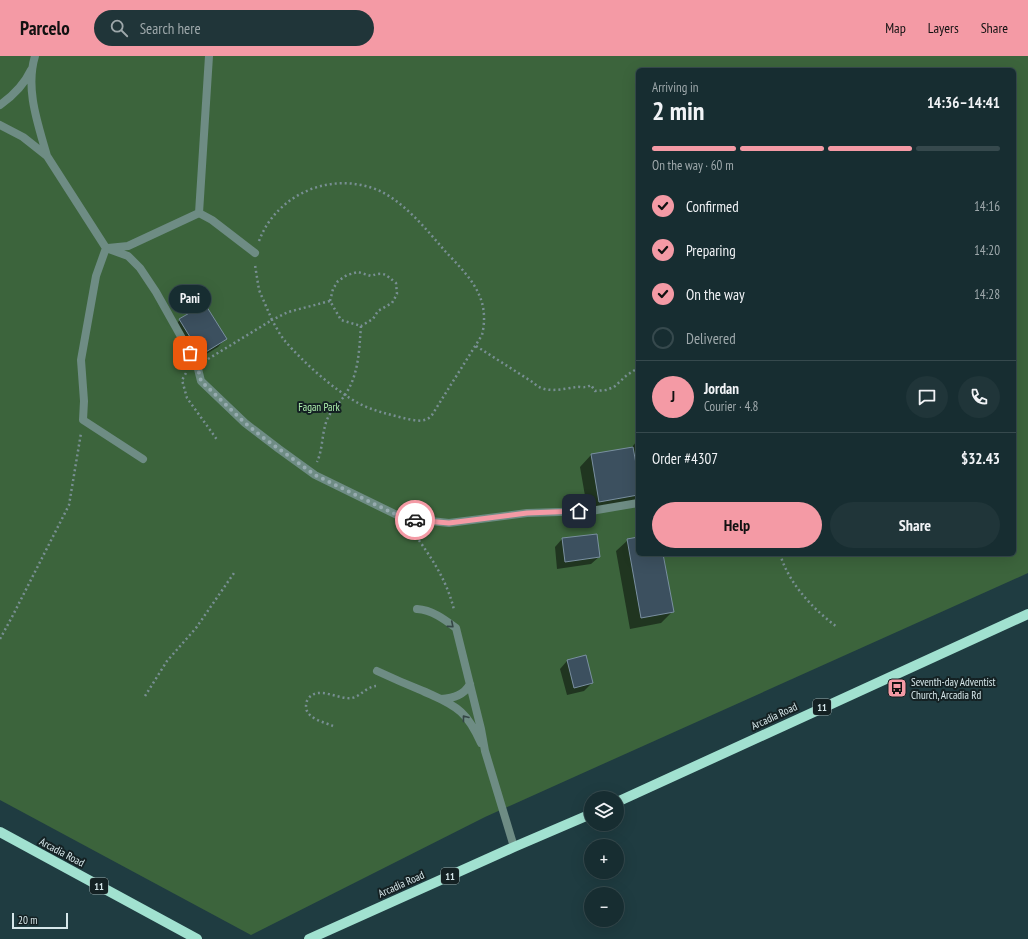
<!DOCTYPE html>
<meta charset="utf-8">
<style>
body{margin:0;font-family:"PT Sans Narrow",sans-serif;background:#203539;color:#f1f3f6;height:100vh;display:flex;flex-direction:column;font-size:15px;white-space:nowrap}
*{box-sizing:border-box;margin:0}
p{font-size:13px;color:#9ea8ab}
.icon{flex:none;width:22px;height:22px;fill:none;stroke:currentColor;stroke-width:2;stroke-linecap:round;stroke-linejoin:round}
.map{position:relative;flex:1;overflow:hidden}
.side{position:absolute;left:636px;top:12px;width:380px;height:488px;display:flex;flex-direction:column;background:#172d31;border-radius:6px;box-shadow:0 4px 16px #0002,0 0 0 1px #36494d}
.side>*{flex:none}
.controls{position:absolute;left:584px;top:735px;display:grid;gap:8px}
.controls a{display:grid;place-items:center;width:40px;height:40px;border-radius:50%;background:#172d31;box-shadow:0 4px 16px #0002,0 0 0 1px #36494d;font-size:20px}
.scale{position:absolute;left:12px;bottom:10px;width:56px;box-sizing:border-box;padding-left:4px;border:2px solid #d6e7ea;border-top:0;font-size:11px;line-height:14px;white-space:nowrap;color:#d6e7ea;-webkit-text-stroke:3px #142123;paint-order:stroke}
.pin{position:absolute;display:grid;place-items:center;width:34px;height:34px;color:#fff;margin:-17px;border-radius:8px;box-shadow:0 2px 6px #0006}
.courier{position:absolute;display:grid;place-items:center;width:40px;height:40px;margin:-20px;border:3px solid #f49aa5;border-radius:50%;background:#fff;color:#222;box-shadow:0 1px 5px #0007}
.bubble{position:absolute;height:28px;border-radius:14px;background:#172d31;box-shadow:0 4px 16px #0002,0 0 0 1px #36494d;font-size:13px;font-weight:700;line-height:28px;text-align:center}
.summary em{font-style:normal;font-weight:700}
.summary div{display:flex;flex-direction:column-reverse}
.summary{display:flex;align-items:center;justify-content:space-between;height:68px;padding:0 16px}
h1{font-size:26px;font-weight:700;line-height:30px}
.bar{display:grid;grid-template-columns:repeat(4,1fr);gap:6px 4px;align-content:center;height:48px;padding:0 16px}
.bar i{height:5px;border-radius:3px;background:#36494d}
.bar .current{background:#f49aa5}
.bar p{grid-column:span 4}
.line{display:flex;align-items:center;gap:10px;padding:0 16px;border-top:1px solid #36494d}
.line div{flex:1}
.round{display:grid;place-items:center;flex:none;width:42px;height:42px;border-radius:21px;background:#203539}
ol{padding:0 16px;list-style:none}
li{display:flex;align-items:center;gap:12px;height:44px}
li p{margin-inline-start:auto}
li .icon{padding:4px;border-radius:50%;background:#f49aa5;color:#111;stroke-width:4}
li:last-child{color:#9ea8ab}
li i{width:22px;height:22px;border:2px solid #36494d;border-radius:50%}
.button{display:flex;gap:8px;margin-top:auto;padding:8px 16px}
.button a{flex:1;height:46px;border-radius:24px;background:#f49aa5;color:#111;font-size:16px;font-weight:700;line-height:46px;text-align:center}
.button a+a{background:#203539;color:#f1f3f6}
header{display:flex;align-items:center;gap:24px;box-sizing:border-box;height:56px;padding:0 20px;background:#f49aa5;color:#111}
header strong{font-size:19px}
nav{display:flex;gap:22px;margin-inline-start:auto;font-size:14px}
.search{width:280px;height:36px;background:#203539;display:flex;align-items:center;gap:10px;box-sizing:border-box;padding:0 14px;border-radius:22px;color:#9ea8ab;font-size:15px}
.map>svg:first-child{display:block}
.green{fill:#3c643c;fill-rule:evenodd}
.shadow{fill:#0007}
.building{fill:#3c505f;stroke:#7a90a1}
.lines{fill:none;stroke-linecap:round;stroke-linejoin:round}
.path{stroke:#788f93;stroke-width:2.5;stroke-dasharray:2 3;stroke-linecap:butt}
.lane{stroke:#6e8c84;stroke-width:8}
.primary{stroke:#a1e1d0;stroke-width:10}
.oneway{stroke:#344645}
.done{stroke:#96abaf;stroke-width:4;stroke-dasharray:0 7.2}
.route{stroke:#f49aa5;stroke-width:5}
.labels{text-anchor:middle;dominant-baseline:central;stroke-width:4;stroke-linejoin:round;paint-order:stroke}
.shield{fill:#142123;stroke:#9cacae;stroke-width:1}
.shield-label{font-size:10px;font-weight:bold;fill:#d6e7ea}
.park-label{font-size:11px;fill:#adeeac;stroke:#142123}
.poi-label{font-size:11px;fill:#d6e7ea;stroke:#142123;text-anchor:start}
.street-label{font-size:11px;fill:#d6e7ea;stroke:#142123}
</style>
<header>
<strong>Parcelo</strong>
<div class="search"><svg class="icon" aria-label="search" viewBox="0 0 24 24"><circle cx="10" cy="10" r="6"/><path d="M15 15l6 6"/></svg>Search here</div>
<nav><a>Map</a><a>Layers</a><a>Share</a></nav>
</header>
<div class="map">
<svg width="1028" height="883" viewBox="0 0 1028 883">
<rect width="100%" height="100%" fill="#1f3c41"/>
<path class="green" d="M0 0H1028V517L485 761 251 879 0 744ZM638 14H1014V498H638Z"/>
<path class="shadow" d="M205 249 225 283 218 291 193 306 172 272 180 264Z
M638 384V440L629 450 588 457 580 411 591 399 631 392Z
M638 482V498H662L672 556 661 567 630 573 616 495 628 484Z
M562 483 599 501 591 508 557 513 555 491Z
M567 605 592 627 584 635 567 639 560 613Z"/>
<path class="building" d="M205 248 227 283 201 299 179 263Z
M633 391 638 419V439L599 446 591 398Z
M597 478 600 501 565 506 562 482Z
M638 481V498H663L674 556 641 562 627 483Z
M586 599 593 627 574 632 567 604Z"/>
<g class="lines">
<path class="path" d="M259 185C277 137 333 114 380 135 406 148 426 173 445 195 457 208 473 223 480 241 485 253 485 267 482 279L432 359C425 368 413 364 403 362 388 358 374 355 360 348 335 335 303 306 285 285 280 279 276 271 272 264L288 256 330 245 341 264 361 270C359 295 359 318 345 339 341 345 334 351 330 358 321 372 324 391 317 406
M330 245 333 233 338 225 347 219 358 216 371 220C384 215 386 219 396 227L397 238 392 247 378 255 373 263 361 270
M476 290 534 327C544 338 563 333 576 331 579 330 583 332 585 331 587 331 589 330 591 329L595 335 606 334 614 331 627 319 638 312
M208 303 272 264 259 234 255 209
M186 317 182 324 187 342 218 385
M413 476C431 501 447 524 454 554
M758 498H765
M780 498C789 528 813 553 837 571
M0 583 12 561 69 449 81 377
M145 640 167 605 196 572 234 517
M333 670C324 666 308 663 306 652 306 649 306 646 308 643 318 629 338 644 352 642 361 640 366 631 376 630"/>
<path class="lane" d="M35 0C25 33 38 68 47 100
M0 49C14 39 24 29 31 14
M0 69 23 81 47 100 106 192 96 220 81 304 84 345 83 364 143 403
M199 157 212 164 255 197
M106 192 128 200 140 212 156 236 197 309 201 325 245 367 279 393 315 419 403 462 449 467 527 457 591 455 638 447
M108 192 128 190 199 157 209 0
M417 553C432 554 444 563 456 572L481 673 485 695 514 791
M377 615C392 622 408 629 423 635 436 641 450 646 461 656 470 664 476 676 481 687
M441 643C454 642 464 639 470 628"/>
<path class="primary" d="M617 746 1028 558
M0 776 197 883
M309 883 514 791 591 758"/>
</g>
<defs><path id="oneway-chevron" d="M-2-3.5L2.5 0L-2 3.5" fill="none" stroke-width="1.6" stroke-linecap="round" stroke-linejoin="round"/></defs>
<g class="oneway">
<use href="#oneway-chevron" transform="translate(451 569) rotate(40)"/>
<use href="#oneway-chevron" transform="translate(465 662) rotate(-128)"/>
</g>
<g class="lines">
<path class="done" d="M190 297 197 309 201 325 245 367 261 380 315 419 403 462 415 464"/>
<path class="route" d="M415 464 449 467 527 457 579 455"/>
</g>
<defs>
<g id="bus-square" transform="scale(1)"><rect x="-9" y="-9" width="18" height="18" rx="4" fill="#f49aa5" stroke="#142123"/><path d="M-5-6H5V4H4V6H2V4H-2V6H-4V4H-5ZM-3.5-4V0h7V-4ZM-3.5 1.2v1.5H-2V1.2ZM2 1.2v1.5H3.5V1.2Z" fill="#111"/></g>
</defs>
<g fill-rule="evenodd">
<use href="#bus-square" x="897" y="632"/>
</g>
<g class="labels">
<g class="shield">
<rect x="813" y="643" width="18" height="16" rx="3"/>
<rect x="441" y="812" width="18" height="16" rx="3"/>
<rect x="90" y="822" width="18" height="16" rx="3"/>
</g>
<g class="shield-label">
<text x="822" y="651">11</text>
<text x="450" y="820">11</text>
<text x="99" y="830">11</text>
</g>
<g class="park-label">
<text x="319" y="351">Fagan Park</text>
</g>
<g class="poi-label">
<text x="911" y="626">Seventh-day Adventist<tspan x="911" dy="13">Church, Arcadia Rd</tspan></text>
</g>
<g class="street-label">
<text transform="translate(774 660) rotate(-25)">Arcadia Road</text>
<text transform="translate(62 796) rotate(28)">Arcadia Road</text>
<text transform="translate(401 828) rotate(-24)">Arcadia Road</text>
</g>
</g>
</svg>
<div class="controls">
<a><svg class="icon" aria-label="layers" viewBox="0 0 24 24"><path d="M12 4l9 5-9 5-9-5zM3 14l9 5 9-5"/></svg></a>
<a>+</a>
<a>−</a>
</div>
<div class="scale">20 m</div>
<div class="pin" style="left:190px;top:297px;background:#ea580c"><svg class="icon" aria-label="bag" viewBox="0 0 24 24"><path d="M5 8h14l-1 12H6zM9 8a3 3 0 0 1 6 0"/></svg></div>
<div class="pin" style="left:579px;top:455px;background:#1f2937"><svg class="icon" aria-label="home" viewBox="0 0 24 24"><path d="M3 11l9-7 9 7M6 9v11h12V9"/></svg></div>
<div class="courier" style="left:415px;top:464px"><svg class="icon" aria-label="car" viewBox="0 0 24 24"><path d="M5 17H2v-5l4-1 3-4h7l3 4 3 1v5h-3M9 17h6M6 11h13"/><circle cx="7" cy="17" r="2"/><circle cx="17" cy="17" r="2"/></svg></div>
<div class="bubble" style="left:169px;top:229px;width:42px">Pani</div>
<section class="side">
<div class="summary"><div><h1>2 min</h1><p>Arriving in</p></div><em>14:36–14:41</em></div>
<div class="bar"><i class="current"></i><i class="current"></i><i class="current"></i><i></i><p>On the way · 60 m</p></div>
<ol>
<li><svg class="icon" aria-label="check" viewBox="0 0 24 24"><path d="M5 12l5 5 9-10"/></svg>Confirmed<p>14:16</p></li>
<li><svg class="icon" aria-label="check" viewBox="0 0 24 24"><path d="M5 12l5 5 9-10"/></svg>Preparing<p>14:20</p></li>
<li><svg class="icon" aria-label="check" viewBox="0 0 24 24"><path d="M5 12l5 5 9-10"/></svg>On the way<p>14:28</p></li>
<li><i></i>Delivered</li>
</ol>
<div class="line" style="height:72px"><b class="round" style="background:#f49aa5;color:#111">J</b><div><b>Jordan</b><p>Courier · 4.8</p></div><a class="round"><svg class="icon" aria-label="chat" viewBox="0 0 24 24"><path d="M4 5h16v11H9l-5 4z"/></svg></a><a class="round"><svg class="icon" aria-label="phone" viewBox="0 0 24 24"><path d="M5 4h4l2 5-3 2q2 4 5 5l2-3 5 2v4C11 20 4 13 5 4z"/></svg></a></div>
<div class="line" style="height:52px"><div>Order #4307</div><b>$32.43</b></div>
<div class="button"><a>Help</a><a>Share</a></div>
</section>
</div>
